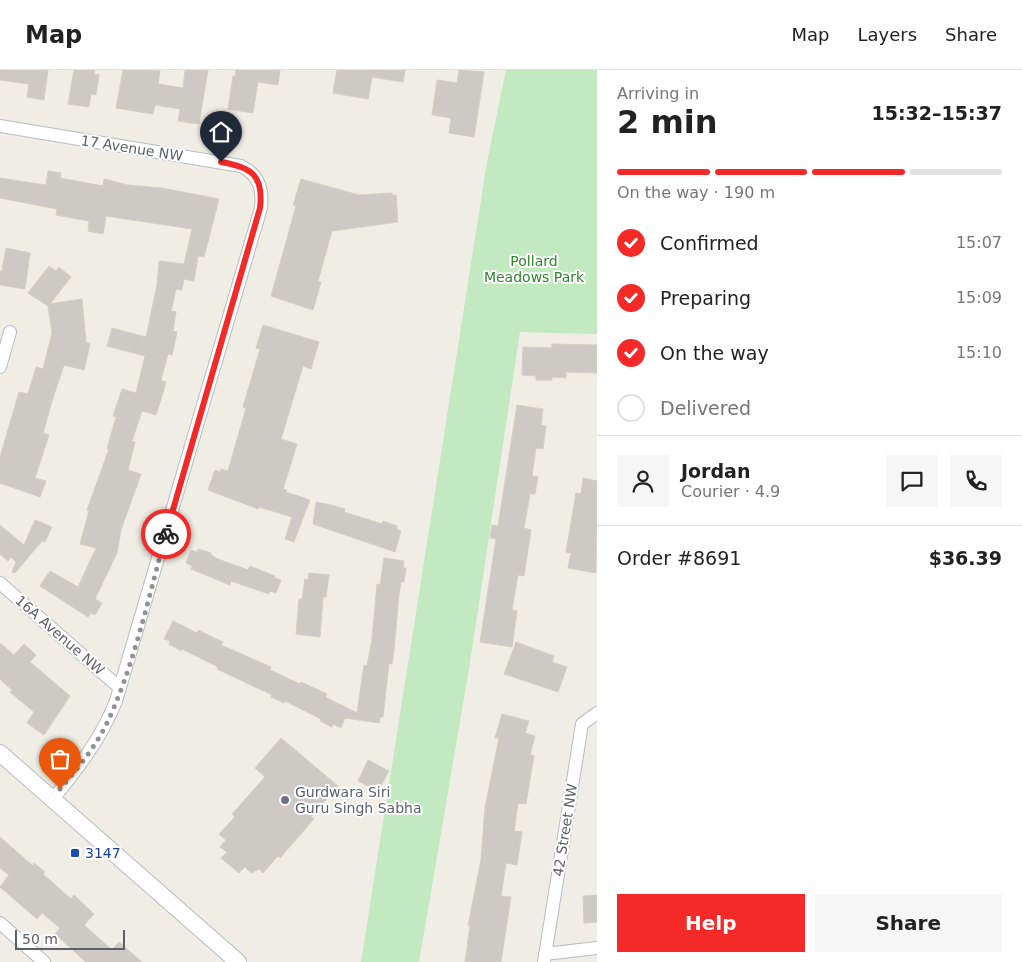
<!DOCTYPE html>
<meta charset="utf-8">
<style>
body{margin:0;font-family:"DejaVu Sans",sans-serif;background:#f6f6f6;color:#222;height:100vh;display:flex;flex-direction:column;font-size:19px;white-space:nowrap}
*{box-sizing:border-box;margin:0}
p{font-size:16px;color:#767676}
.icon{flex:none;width:28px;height:28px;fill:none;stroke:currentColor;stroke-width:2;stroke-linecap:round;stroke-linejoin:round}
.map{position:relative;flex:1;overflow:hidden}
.side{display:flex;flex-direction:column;background:#fff;width:425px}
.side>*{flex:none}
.scale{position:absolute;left:15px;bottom:12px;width:110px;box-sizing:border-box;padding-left:5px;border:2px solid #5c6166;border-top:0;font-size:14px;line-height:18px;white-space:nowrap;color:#5c6166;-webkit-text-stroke:4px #fff;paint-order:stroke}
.pin{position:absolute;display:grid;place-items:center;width:42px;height:42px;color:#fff;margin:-51px -21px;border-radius:50% 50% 50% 0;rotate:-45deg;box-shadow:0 0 5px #0007}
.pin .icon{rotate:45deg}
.courier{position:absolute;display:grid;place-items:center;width:50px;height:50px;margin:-25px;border:4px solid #f32a28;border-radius:50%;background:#fff;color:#222;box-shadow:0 1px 6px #0007}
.summary em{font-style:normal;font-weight:700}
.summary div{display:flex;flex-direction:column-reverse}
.summary{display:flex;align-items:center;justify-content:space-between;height:85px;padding:0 20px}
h1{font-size:32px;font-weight:700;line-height:38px}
.bar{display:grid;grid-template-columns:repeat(4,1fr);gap:8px 5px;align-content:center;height:60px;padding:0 20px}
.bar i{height:6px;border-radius:4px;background:#e0e0e0}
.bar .current{background:#f32a28}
.bar p{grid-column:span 4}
.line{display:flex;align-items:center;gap:12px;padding:0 20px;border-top:1px solid #e0e0e0}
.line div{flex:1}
.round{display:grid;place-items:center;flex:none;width:52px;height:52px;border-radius:0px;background:#f6f6f6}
ol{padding:0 20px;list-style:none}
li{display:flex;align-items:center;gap:15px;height:55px}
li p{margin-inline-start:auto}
li .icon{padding:5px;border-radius:50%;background:#f32a28;color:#fff;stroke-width:4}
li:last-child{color:#767676}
li i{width:28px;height:28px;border:2px solid #e0e0e0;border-radius:50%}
.cta{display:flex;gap:10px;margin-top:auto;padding:10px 20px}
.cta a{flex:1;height:58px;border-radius:0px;background:#f32a28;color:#fff;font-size:20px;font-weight:700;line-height:58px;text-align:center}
.cta a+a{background:#f6f6f6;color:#222}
header{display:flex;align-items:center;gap:30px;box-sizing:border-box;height:70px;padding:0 25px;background:#fff;border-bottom:1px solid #e0e0e0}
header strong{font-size:24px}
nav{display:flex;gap:28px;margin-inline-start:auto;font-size:18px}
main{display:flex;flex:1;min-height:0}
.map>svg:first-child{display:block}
.green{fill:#c3e9c0}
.building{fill:#cdc9c4;stroke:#d5cec3}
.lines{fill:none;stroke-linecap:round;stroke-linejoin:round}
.minor-casing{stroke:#b7bbbf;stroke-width:14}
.tertiary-casing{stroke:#b7bbbf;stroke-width:18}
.minor{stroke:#fff;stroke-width:12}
.tertiary{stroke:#fff;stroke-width:16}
.done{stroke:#909292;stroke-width:5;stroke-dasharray:0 9}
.route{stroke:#f32a28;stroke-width:6}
.worship-dot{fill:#6b7280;stroke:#fff;stroke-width:2}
.transit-dot{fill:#1a4fb4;stroke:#fff;stroke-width:2}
.labels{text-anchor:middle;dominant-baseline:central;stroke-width:4;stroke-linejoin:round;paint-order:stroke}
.street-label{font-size:14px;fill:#5c6166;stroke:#fff}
.park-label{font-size:14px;fill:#308230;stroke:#fff}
.worship-label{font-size:14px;fill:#5b616d;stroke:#fff;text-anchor:start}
.transit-label{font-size:14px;fill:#164399;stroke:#fff;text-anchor:start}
</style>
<header>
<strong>Map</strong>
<nav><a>Map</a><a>Layers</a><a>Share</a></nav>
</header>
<main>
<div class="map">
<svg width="597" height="892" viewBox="0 0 597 892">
<rect width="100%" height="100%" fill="#f0ede5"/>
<path class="green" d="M506 0H597V264L520 262 469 599 419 892H361L487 92Z"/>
<path class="building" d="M0 0H48L44 30 27 27 29 14 0 10Z
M74 0H95L94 4 99 5 96 25 91 24 89 37 68 34Z
M123 0 160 1 158 14 183 18 185 0H208L199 54 178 51 180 39 155 35 153 44 116 38Z
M236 0H280L278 15 258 12 253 43 228 39 233 6 235 7Z
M337 0H405L403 12 372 7 368 29 333 23Z
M459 0 484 2 474 67 449 63 451 48 432 45 437 10 457 13Z
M48 101 61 103 60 108 103 116 104 109 127 115 162 118 219 129 204 187 198 186 194 211 184 209 182 220 176 219 171 241 176 242 173 261 177 262 172 285 168 284 161 310 166 312 162 326 156 345 142 341 132 371 135 372 128 400 141 404 121 460 117 483 95 529 102 533 95 545 91 543 88 547 40 516 50 501 78 517 96 478 80 474 89 441 87 440 109 379H107L116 347 113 346 122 319 136 323 145 286 107 276 112 258 146 267 157 215 159 191 184 194 192 159 106 146 103 164 88 161 89 151 56 145 57 139 0 128V108L46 115Z
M301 109 359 125 392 123V125H396L398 152 332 161 318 211 321 212 313 240 271 226 296 136 293 135Z
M6 178 30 183 25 219 0 215V201H2Z
M49 196 56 201 59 197 71 207 50 234 82 229 86 272 90 274 84 300 64 295 53 328 43 363 49 365 35 408 46 411 40 427 0 413V387L19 322 28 324 36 297 43 299 52 263 48 236 28 223Z
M263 255 319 272 311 299 303 296 281 369 297 374 283 419 287 420 286 422 310 430 294 472 285 469 292 447 259 437 258 439 208 420 215 400 220 402 221 399 228 401 246 338 243 337 260 279 256 278Z
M552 274 597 275V303L566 302V308L552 307V310H536V306L522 305 523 277 552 278Z
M517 335 543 339 541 355 546 356 543 379 536 378 532 406 538 407 535 424H530L524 458 531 460 524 506 518 505 512 540 517 541 512 577 480 572 496 469 490 468 492 455 498 456Z
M583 408 597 411 596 503 568 498 571 483 566 482 576 423 581 424Z
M316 432 331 435 345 439 344 442 382 454 383 451 397 456 396 459 401 461 395 482 313 454Z
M35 450 52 457 45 472 42 471 15 503 12 502 16 492 11 487 8 491 0 484V455L24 475Z
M198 479 211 483V485L218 489 248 500 250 496 275 506 274 508 281 510 276 523 270 521 269 524 231 511 230 515 191 499 192 496 186 493 191 480 197 482Z
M384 488 404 491 403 498H406L404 512H401L399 524 394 580 392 594 389 593 383 647H380L379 653 345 648 341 658 333 654 332 657 320 651 321 649 285 631 284 633 271 627 272 625 217 599 218 597 182 579 181 581 169 574 170 571 164 569 173 551 197 563 198 560 223 572 221 575 271 597 270 600 300 614 301 612 327 624 325 627 357 643 364 595 367 596 372 569 377 514 380 515Z
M309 503 329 505 326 527H323L320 567 296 564 299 529H302L305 509 308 510Z
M516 572 554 586 552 592 567 597 558 622 504 604Z
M0 573 14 585 24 574 36 585 30 592 70 626 44 665 27 653 34 642 10 622 12 620 0 609Z
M502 644 529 651 525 663 535 666 530 685 534 686 526 734 518 733 514 761 522 762 517 795 506 793 501 826 511 827 501 892H465L470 856H468L481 790 485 738 499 668H495Z
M281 668 338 716 311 747 314 749 280 788 278 786 263 803 259 799 251 803 245 797 239 803 221 788 227 782 220 777 226 770 219 764 235 747 232 744 265 707 255 698Z
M368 690 389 701 378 721 358 711Z
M0 767 33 796 34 793 45 802 43 804 71 829 74 825 94 844 84 855 112 880 119 872 142 892H86L55 864 60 858 42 843 37 849 0 817 9 805 0 798Z
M597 825V852L584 853 583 826Z"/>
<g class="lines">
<g class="minor-casing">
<path id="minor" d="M0 56 241 96C259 105 263 119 261 138L116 631C101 669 78 698 53 729
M0 297 10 262
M0 513 120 618
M0 853 44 892
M545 884 597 878
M544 892 582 654 597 643"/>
</g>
<g class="tertiary-casing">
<path id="tertiary" d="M0 683 238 892"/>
</g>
<use href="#minor" class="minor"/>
<use href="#tertiary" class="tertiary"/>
</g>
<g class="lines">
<path class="done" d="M60 719C76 700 93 680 105 657 133 601 149 525 166 464"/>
<path class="route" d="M166 464 260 138C264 105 251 97 221 92"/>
</g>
<circle class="worship-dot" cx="285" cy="730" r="5"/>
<rect class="transit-dot" x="70" y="778" width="10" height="10" rx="2.5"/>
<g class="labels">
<g class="street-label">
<text transform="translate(132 78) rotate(9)">17 Avenue NW</text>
<text transform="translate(60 565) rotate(41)">16A Avenue NW</text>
<text transform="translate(565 760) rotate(-81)">42 Street NW</text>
</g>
<g class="park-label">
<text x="534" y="191">Pollard<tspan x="534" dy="16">Meadows Park</tspan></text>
</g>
<g class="worship-label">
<text x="295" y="722">Gurdwara Siri<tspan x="295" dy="16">Guru Singh Sabha</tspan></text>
</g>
<g class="transit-label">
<text x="85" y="783">3147</text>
</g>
</g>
</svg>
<div class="scale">50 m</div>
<div class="pin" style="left:60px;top:719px;background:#ea580c"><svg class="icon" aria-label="bag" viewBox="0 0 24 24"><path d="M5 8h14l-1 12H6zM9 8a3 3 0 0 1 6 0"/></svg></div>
<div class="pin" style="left:221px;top:92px;background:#1f2937"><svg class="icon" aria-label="home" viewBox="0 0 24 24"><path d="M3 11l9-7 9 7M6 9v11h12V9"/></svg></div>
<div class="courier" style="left:166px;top:464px"><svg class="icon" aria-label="bike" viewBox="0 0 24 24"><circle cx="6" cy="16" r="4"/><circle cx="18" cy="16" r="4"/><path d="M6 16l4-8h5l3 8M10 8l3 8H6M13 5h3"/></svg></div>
</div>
<section class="side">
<div class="summary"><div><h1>2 min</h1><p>Arriving in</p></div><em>15:32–15:37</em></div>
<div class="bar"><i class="current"></i><i class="current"></i><i class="current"></i><i></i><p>On the way · 190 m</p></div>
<ol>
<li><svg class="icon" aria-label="check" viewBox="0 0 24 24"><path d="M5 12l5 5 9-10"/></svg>Confirmed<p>15:07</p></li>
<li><svg class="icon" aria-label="check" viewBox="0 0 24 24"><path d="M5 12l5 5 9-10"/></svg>Preparing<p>15:09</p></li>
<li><svg class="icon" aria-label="check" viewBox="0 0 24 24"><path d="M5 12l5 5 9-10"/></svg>On the way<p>15:10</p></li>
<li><i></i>Delivered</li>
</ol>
<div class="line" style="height:90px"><a class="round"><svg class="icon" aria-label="person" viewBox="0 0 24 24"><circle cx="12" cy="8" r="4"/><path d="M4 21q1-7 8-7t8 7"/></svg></a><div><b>Jordan</b><p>Courier · 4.9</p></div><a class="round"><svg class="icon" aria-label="chat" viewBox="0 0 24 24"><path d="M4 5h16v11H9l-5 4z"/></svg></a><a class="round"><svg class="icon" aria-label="phone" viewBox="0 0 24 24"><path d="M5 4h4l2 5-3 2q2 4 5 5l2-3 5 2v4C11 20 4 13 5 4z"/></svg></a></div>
<div class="line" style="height:65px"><div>Order #8691</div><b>$36.39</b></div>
<div class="cta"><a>Help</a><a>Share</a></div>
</section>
</main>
